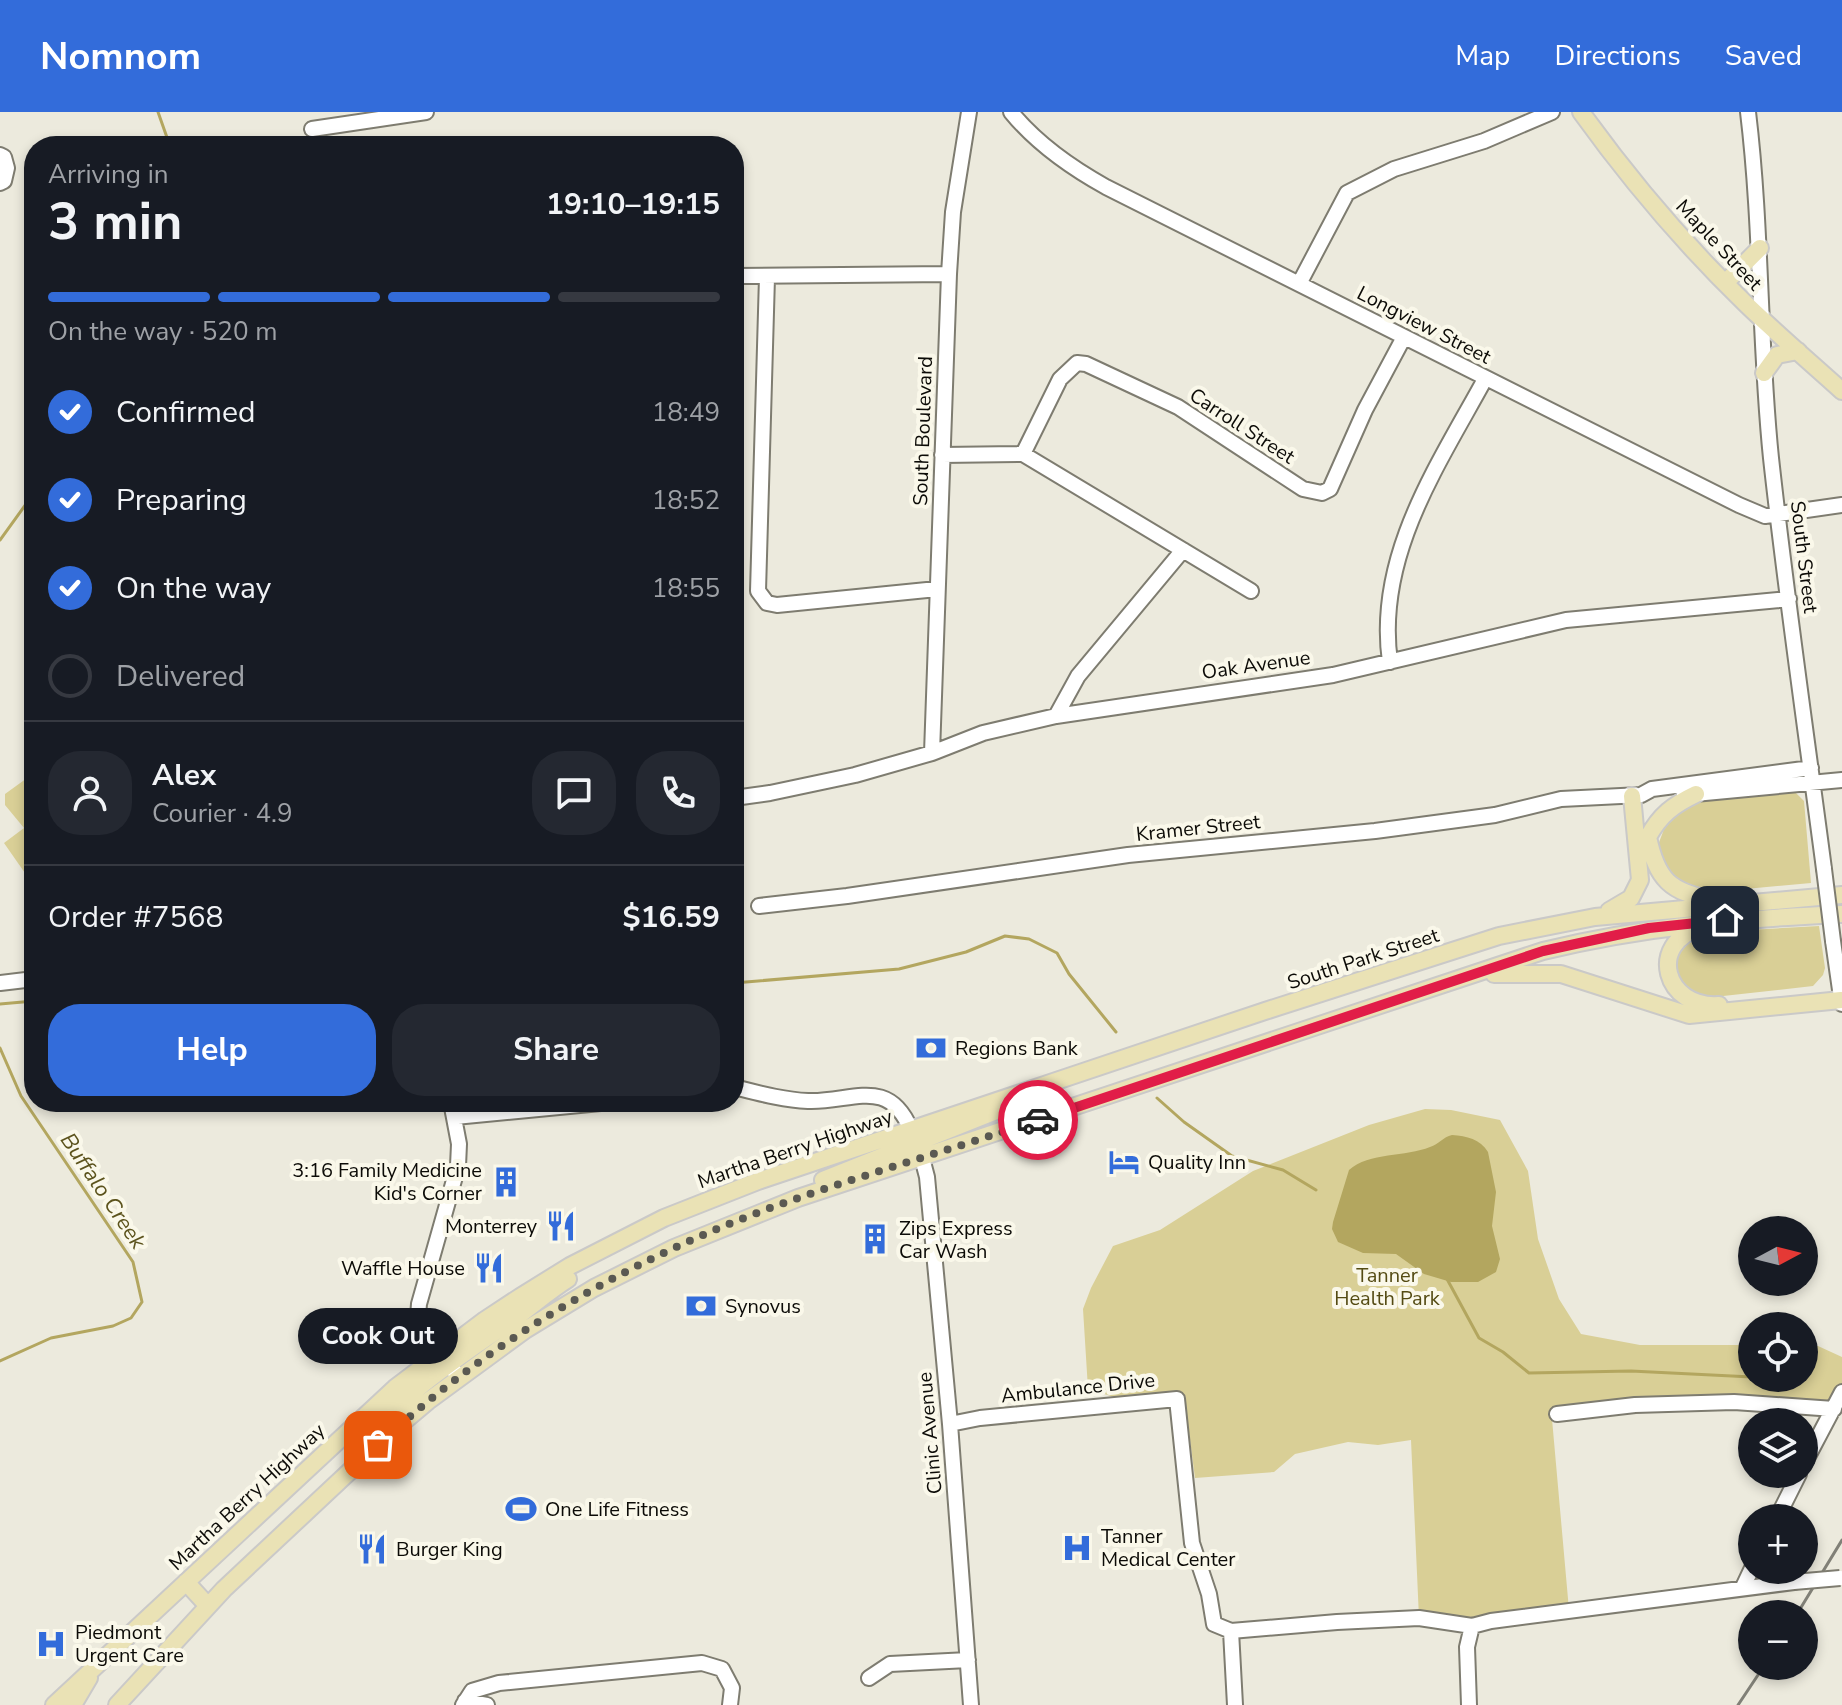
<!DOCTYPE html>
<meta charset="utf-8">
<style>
body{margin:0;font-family:"Nunito Sans",sans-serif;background:#242831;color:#f1f3f6;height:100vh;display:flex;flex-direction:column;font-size:30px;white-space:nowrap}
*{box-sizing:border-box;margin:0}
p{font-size:26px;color:#9ea1a6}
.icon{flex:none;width:44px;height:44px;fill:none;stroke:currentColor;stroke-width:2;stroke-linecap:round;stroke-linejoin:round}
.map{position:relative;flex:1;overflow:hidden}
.drawer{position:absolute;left:24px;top:24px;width:720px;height:976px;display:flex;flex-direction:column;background:#171b24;border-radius:32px;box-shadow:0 4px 12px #0003}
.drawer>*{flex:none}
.needle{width:52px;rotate:83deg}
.fabs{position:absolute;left:1738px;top:1104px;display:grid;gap:16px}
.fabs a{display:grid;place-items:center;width:80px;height:80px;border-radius:50%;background:#171b24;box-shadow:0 4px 12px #0003;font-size:40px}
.pin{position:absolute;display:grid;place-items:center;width:68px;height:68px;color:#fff;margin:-34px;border-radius:16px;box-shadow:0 4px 12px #0006}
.courier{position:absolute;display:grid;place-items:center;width:80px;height:80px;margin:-40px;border:6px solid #e11d48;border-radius:50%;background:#fff;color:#222;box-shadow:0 2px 10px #0007}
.bubble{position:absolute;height:56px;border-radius:28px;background:#171b24;box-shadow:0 4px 12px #0003;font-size:26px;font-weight:700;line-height:56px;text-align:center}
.overview em{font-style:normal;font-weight:700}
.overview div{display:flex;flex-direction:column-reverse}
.overview{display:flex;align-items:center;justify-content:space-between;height:136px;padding:0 24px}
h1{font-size:52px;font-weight:700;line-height:60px}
.bar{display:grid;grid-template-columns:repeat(4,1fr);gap:12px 8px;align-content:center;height:96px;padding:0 24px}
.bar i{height:10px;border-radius:6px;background:#363941}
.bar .on{background:#336cda}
.bar p{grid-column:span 4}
.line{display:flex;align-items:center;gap:20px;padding:0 24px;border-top:2px solid #363941}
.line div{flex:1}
.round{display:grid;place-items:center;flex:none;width:84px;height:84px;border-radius:32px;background:#242831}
ol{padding:0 24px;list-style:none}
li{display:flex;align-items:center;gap:24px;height:88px}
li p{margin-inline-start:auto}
li .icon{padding:8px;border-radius:50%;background:#336cda;color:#fff;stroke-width:4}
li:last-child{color:#9ea1a6}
li i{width:44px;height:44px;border:4px solid #363941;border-radius:50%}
.action{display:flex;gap:16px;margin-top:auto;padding:16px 24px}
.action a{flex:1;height:92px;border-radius:32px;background:#336cda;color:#fff;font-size:32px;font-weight:700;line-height:92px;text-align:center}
.action a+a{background:#242831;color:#f1f3f6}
header{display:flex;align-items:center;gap:48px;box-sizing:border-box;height:112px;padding:0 40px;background:#336cda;color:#fff}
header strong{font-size:38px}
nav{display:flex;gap:44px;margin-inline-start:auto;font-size:28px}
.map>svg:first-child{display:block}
.green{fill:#d9cf96}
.water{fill:#b3a65f}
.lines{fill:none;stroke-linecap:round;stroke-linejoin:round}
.stream{stroke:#b3a65f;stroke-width:3}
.minor-casing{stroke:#7e7c70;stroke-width:18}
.major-casing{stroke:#cac9c8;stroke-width:20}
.minor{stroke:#fff;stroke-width:14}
.major{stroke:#eae2b5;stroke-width:16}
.rail{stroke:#818077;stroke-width:3}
.minor-bridge-casing{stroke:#7e7c70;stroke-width:18;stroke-linecap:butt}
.minor-bridge{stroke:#fff;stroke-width:14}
.done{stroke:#5a5952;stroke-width:8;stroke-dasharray:0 14.4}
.route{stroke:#e11d48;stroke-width:10}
.labels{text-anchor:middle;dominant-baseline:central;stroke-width:8;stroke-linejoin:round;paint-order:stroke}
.street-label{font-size:20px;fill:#0c0b07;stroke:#faf8ea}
.poi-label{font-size:20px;fill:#0c0b07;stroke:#faf8ea;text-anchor:start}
.park-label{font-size:20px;fill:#544b13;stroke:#faf8ea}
.water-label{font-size:22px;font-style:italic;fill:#5c531d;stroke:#faf8ea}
</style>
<header>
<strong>Nomnom</strong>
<nav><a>Map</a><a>Directions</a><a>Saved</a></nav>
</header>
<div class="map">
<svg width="1842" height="1593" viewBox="0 0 1842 1593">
<rect width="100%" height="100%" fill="#eceadd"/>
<path class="green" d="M34 661V774L4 731 24 716 5 693V682Z
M1791 676 1804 689 1811 771 1703 781 1666 763 1658 733 1666 712 1691 689Z
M1819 814 1825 856 1823 863 1813 874 1714 885H1707L1685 876 1676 858V844C1689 831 1695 824 1714 820Z
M1425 997 1451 998 1500 1008 1528 1059 1538 1127 1559 1187 1581 1222 1640 1233H1752V1266H1804V1232L1818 1234 1842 1245V1275L1834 1297H1596L1552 1307 1569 1498 1491 1509 1419 1506 1411 1328 1378 1333 1348 1330 1295 1342 1274 1360 1195 1366 1184 1282 1114 1285 1088 1277 1083 1197 1091 1176 1113 1134 1160 1118 1253 1059 1369 1013Z"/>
<path class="water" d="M1452 1023C1467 1024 1480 1027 1488 1040L1496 1080 1492 1114 1500 1147 1496 1160 1478 1170H1451L1424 1162 1396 1142 1363 1141 1338 1130 1332 1117 1333 1110 1349 1058C1369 1040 1406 1045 1430 1035 1439 1032 1443 1025 1452 1023Z"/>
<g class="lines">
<path class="stream" d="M158 0 170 34
M0 428 34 381
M734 871 899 857 966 840 1005 824 1029 827 1057 841 1069 862 1116 920
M0 892 34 889
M0 936 21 984 133 1150 142 1190 131 1206 113 1214 51 1226 0 1249
M1157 986 1184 1010 1232 1044 1283 1058 1316 1078
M1447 1167 1479 1226 1503 1240 1529 1261 1631 1259 1752 1265
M1774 1266 1804 1267"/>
<g class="minor-casing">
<path id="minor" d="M1011 0C1037 32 1070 55 1106 75L1739 393 1765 404 1842 393
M1748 0C1762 115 1759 231 1771 346 1786 483 1806 620 1824 757
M312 17 426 0
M0 43 4 45 7 56 4 69 0 71
M734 164 949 162
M767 165 758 479 767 491 777 493 937 477
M1299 172 1347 81 1394 57 1484 29 1552 0
M1023 342 1060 267 1077 251 1086 252 1178 295 1303 377 1322 381 1330 377 1365 298 1404 225
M942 343 1023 342 1251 479
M1390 550C1375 445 1437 355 1485 267
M1056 604 1078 564 1183 438
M932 641 949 162 953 100 969 0
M1684 683 1842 668
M734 686 770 681 855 663 932 641 983 621 1056 604 1333 563 1566 508 1789 487
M759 794 847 784 1128 743 1375 719 1495 703 1561 687 1641 683 1652 677 1811 656
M1833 829 1842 892
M0 871 34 867
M734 975C758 981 783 988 808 989 851 991 888 963 911 1018
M451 990 459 1032 458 1054 419 1192C415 1229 434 1242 460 1264
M455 1005 611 990
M922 1046 927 1065 950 1312 971 1593
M1557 1302 1635 1293 1734 1290 1834 1297
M950 1312 980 1306 1177 1287 1192 1431 1209 1482 1214 1512 1231 1519 1337 1510 1419 1506 1472 1514 1491 1509 1794 1470
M1804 1352 1842 1280
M1777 1406 1799 1362
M1743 1475 1752 1456
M1231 1519 1235 1593
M869 1566 890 1552 968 1548
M465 1589 487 1593
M463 1593 472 1579 499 1571 702 1551 722 1557 732 1576 730 1593
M1469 1593 1467 1535 1472 1514"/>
</g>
<g class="major-casing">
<path id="major" d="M1581 0C1630 68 1686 134 1746 192 1777 222 1810 250 1842 279
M1725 171 1760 136
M1764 261 1777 243 1798 239
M1696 682C1673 693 1660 703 1648 725 1657 768 1670 780 1713 788
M1609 799 1631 786 1640 768 1632 684
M1701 815C1646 832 1665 897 1719 893
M1494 862H1561L1689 903 1841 888
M823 1068 1006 995
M358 1344C378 1296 471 1237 514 1207 532 1194 549 1179 568 1167
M186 1470 208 1494
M54 1593 395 1276 485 1208 520 1185 570 1154 664 1106 758 1069 1265 899 1499 824 1595 805 1842 783
M73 1593 89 1566
M117 1593 224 1477 397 1315 428 1289 525 1218 594 1176 674 1136 798 1086 1543 839C1646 814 1737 807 1842 802"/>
</g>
<use href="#minor" class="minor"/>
<use href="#major" class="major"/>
<path class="rail" d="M1797 1502 1842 1428
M1738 1593 1764 1554"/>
<g class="minor-bridge-casing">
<path id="minor-bridge" d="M1824 757 1833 829
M1794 1470 1840 1466"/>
</g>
<use href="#minor-bridge" class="minor-bridge"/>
</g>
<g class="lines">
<path class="done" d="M378 1333C498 1221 646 1138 801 1085 879 1058 959 1035 1038 1008"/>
<path class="route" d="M1038 1008 1543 839 1649 816 1725 808"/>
</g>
<defs>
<g id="bank-bare" transform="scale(2.4)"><path d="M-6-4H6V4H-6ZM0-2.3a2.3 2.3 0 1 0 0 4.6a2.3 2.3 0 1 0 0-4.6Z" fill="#336cda" stroke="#faf8ea" stroke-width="2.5" paint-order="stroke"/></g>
<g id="hotel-bare" transform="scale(2.4)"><path d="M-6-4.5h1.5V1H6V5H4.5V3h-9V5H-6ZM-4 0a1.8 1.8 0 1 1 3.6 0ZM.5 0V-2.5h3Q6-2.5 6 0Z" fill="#336cda" stroke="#faf8ea" stroke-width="2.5" paint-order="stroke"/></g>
<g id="building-bare" transform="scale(2.4)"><path d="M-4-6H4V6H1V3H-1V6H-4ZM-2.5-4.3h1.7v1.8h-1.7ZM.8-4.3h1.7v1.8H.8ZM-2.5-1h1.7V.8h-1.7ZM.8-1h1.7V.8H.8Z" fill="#336cda" stroke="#faf8ea" stroke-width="2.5" paint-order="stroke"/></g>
<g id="restaurant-bare" transform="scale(2.4)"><path d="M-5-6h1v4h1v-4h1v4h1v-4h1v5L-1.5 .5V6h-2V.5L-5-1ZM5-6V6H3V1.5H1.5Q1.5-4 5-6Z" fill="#336cda" stroke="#faf8ea" stroke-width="2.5" paint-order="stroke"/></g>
<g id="stadium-bare" transform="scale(2.4)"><path d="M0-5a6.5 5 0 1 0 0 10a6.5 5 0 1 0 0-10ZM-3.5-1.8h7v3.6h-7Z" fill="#336cda" stroke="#faf8ea" stroke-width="2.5" paint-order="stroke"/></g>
<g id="hospital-bare" transform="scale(2.4)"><path d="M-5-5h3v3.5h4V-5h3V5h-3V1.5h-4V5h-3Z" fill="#336cda" stroke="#faf8ea" stroke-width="2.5" paint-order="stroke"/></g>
</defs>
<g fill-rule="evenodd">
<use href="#bank-bare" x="931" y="936"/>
<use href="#hotel-bare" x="1124" y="1050"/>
<use href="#building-bare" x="506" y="1070"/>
<use href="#restaurant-bare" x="561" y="1114"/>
<use href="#building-bare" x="875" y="1127"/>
<use href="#restaurant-bare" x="489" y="1156"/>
<use href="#bank-bare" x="701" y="1194"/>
<use href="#stadium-bare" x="521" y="1397"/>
<use href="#hospital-bare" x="1077" y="1436"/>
<use href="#restaurant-bare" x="372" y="1437"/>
<use href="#hospital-bare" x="51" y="1532"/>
</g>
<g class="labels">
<g class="street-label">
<text transform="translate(1719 133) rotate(47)">Maple Street</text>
<text transform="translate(1424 213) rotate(27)">Longview Street</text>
<text transform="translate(1242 314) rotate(33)">Carroll Street</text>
<text transform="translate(923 319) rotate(-88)">South Boulevard</text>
<text transform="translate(1804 445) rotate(83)">South Street</text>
<text transform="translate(1256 553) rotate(-8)">Oak Avenue</text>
<text transform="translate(1198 716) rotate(-6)">Kramer Street</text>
<text transform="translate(1363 847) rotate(-18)">South Park Street</text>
<text transform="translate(795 1037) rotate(-19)">Martha Berry Highway</text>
<text transform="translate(1078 1276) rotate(-6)">Ambulance Drive</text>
<text transform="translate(930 1321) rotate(-95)">Clinic Avenue</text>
<text transform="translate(247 1385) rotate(-43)">Martha Berry Highway</text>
</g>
<g class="poi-label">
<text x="955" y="936">Regions Bank</text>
<text x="1148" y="1050">Quality Inn</text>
<text x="482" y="1058" text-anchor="end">3:16 Family Medicine<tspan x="482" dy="23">Kid's Corner</tspan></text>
<text x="537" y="1114" text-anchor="end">Monterrey</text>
<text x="899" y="1116">Zips Express<tspan x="899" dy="23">Car Wash</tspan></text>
<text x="465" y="1156" text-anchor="end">Waffle House</text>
<text x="725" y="1194">Synovus</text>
<text x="545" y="1397">One Life Fitness</text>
<text x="1101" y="1424">Tanner<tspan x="1101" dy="23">Medical Center</tspan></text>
<text x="396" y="1437">Burger King</text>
<text x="75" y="1520">Piedmont<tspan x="75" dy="23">Urgent Care</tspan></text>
</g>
<g class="park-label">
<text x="1387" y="1163">Tanner<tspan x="1387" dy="23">Health Park</tspan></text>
</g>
<g class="water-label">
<text transform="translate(103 1079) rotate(56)">Buffalo Creek</text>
</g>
</g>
</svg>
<div class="fabs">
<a><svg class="needle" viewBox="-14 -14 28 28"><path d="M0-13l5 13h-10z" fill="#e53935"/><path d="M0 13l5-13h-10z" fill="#9ea1a6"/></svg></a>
<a><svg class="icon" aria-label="locate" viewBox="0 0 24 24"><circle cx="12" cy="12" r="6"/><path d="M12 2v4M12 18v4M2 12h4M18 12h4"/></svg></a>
<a><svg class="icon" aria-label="layers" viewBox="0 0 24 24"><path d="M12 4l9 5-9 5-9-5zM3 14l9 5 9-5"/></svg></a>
<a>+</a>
<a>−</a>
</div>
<div class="pin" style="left:378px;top:1333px;background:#ea580c"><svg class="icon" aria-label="bag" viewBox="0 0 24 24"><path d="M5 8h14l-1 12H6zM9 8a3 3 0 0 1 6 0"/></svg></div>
<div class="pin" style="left:1725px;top:808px;background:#1f2937"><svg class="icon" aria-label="home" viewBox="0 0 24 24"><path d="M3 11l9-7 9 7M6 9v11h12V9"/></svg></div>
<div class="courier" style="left:1038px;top:1008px"><svg class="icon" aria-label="car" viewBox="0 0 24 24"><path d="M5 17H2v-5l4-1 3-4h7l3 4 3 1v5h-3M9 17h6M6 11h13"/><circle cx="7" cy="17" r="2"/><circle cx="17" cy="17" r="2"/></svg></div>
<div class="bubble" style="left:298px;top:1196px;width:160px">Cook Out</div>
<section class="drawer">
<div class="overview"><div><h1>3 min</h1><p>Arriving in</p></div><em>19:10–19:15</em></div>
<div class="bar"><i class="on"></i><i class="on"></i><i class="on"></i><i></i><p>On the way · 520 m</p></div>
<ol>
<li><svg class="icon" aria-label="check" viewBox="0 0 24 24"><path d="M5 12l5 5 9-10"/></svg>Confirmed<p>18:49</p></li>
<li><svg class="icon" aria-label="check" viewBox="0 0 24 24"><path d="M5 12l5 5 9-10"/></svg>Preparing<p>18:52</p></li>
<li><svg class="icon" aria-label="check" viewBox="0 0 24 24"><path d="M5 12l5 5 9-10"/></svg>On the way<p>18:55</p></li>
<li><i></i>Delivered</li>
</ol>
<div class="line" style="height:144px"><a class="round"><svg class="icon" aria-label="person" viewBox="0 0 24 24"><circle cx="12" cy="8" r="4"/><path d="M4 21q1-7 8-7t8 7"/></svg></a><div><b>Alex</b><p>Courier · 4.9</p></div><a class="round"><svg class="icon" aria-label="chat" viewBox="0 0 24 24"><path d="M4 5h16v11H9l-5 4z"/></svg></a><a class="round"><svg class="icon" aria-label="phone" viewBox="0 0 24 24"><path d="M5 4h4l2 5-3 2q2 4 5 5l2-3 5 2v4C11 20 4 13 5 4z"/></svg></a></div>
<div class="line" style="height:104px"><div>Order #7568</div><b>$16.59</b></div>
<div class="action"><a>Help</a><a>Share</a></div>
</section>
</div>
